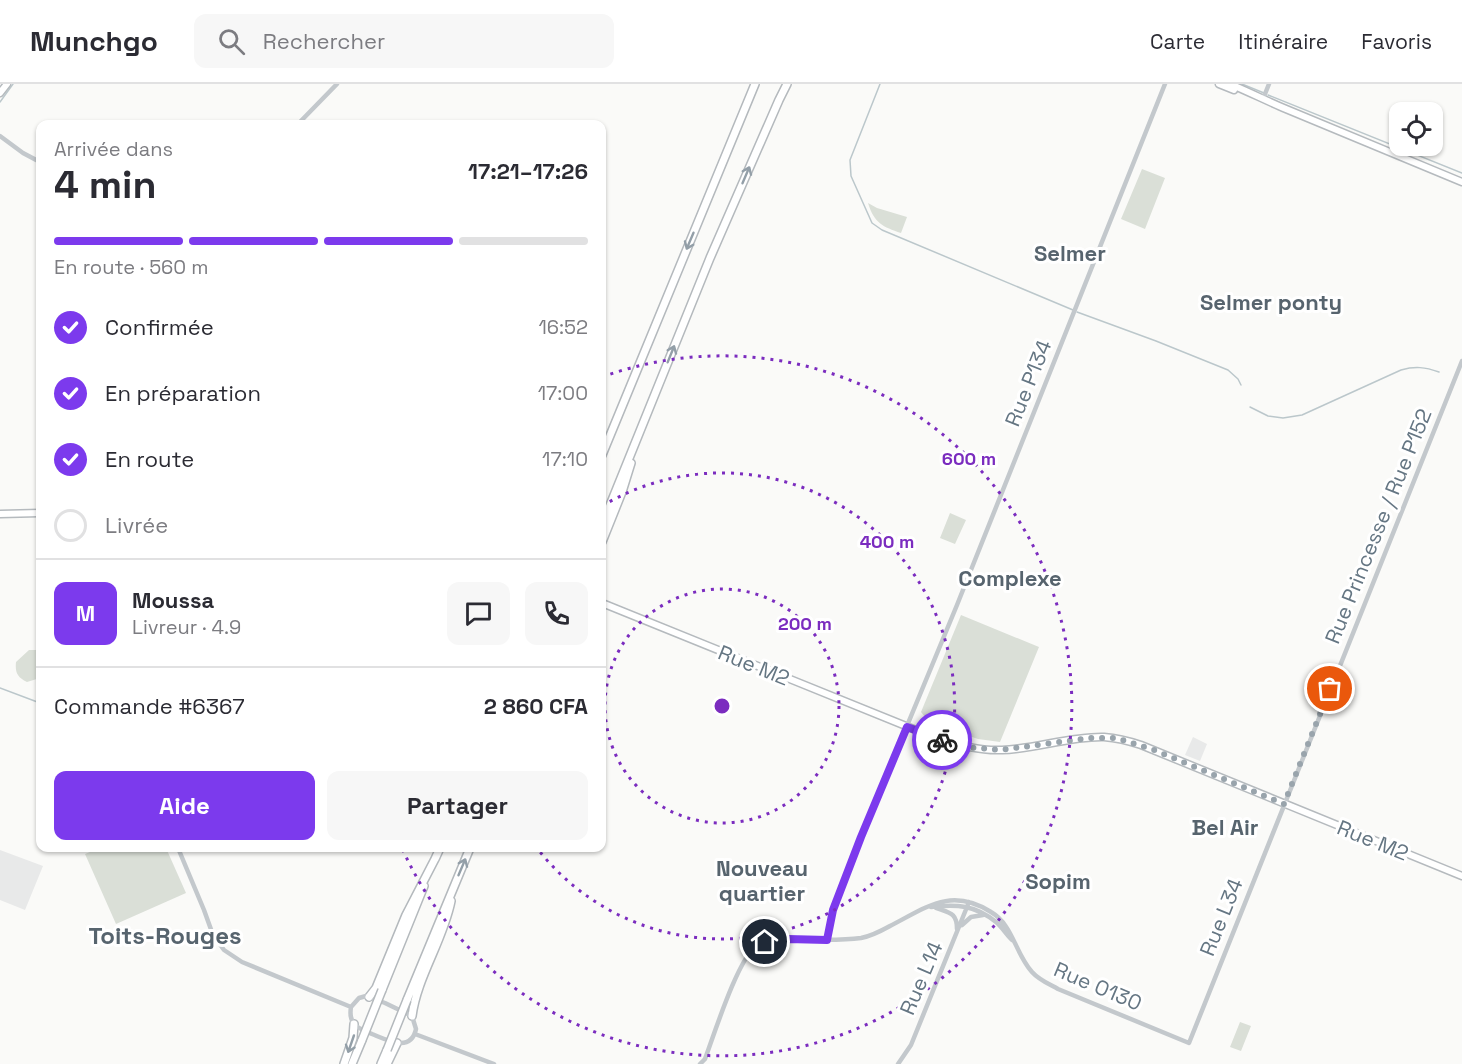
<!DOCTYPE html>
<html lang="fr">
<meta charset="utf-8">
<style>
body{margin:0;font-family:"Space Grotesk",sans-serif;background:#f7f7f7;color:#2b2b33;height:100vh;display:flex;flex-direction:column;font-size:22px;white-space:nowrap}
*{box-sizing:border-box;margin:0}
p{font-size:20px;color:#7c7c81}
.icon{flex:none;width:33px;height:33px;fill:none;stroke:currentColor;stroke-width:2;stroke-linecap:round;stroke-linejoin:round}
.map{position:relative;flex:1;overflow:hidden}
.details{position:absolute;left:36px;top:36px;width:570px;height:732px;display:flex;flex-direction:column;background:#fff;border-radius:12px;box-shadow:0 2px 4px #0004}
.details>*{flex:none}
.buttons{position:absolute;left:1389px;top:18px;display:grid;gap:12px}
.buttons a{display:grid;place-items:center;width:54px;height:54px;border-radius:12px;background:#fff;box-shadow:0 2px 4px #0004;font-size:30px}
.pin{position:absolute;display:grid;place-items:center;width:51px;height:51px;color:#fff;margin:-26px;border:3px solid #fff;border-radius:50%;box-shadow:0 2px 6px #0007}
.courier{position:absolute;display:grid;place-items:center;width:60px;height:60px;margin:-30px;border:4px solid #7c3aed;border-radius:50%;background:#fff;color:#222;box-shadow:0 2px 8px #0007}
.headline em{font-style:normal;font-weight:600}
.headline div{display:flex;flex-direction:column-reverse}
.headline{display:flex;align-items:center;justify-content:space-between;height:102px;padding:0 18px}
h1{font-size:39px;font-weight:600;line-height:45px}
.bar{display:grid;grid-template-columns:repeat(4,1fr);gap:9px 6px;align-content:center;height:72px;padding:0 18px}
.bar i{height:8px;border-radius:4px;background:#e1e1e2}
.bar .active{background:#7c3aed}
.bar p{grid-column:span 4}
.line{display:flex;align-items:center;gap:15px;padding:0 18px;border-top:2px solid #e1e1e2}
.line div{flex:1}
.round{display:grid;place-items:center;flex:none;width:63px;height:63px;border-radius:12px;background:#f7f7f7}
ol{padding:0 18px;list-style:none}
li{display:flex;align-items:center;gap:18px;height:66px}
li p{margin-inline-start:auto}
li .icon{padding:6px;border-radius:50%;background:#7c3aed;color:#fff;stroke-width:4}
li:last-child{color:#7c7c81}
li i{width:33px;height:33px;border:3px solid #e1e1e2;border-radius:50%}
.action{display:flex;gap:12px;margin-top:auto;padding:12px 18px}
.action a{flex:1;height:69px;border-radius:12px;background:#7c3aed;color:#fff;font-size:24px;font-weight:600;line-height:69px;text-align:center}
.action a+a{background:#f7f7f7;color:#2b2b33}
header{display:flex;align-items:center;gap:36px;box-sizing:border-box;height:84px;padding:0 30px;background:#fff;border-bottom:2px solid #e1e1e2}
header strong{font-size:28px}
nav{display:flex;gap:33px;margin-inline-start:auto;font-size:21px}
.search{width:420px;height:54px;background:#f7f7f7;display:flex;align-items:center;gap:15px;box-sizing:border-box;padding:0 21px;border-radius:12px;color:#7c7c81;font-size:22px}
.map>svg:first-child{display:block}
.built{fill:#e8e9e9}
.green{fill:#dadfd7}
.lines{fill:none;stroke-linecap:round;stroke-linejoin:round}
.stream{stroke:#bbc7cb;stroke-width:1.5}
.major-casing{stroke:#b5babe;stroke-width:9}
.highway-casing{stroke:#b4b9bd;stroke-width:10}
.minor{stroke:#c3c8cc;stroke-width:4.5}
.major{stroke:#fff;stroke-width:6}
.highway{stroke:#fff;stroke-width:7}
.highway-bridge-casing{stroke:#b4b9bd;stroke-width:10;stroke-linecap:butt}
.highway-bridge{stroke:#fff;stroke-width:7}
.oneway{stroke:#939fa8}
.done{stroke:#99a4ac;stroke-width:6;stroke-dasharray:0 10.8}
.route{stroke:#7c3aed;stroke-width:8}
.ring{fill:none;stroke:#7b2cbf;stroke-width:3;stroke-dasharray:3 6}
.labels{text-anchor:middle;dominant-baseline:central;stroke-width:6;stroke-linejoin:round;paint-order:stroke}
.street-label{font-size:21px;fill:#657683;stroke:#fff}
.neighbourhood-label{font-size:22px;font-weight:bold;fill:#57646e;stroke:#fff}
.quarter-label{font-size:24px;font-weight:bold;fill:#57646e;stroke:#fff}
.centre{fill:#7b2cbf;stroke:#fff;stroke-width:3}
.ring-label{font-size:18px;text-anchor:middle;font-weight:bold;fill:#7b2cbf;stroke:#fff;stroke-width:6;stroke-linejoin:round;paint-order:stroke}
</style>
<header>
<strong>Munchgo</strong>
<div class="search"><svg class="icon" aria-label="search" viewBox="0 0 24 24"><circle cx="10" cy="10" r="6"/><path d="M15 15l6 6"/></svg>Rechercher</div>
<nav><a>Carte</a><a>Itinéraire</a><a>Favoris</a></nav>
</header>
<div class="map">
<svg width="1462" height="980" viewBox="0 0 1462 980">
<rect width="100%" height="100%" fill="#fafaf8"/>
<path class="built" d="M1193 653 1207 660 1200 677 1185 671Z
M0 766 43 782 25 826 0 816Z"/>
<path class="green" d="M1142 85 1165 94 1145 145 1121 135Z
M868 119 877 124 907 133 901 149C883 143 874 139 868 119Z
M950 429 966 436 955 460 940 454Z
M961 531 1039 563 1000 658 978 655 930 639 921 628Z
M29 566H40V594L27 598C17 593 15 588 16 578Z
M100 764H166L186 809 116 840 85 770Z
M1240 938 1251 942 1241 967 1230 963Z"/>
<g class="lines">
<path class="stream" d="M880 0 850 76 851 92 872 139 882 146 1073 226
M1242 0 1264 9
M1268 11 1462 89
M0 18 13 0
M1077 228 1156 257 1228 286 1238 295 1241 301
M1250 323 1268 332 1283 334 1302 331 1401 286C1415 282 1425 283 1439 288
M0 604 40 619"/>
<g class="major-casing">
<path id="major" d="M1219 0 1234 6
M1230 0C1249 8 1267 17 1286 25L1462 98
M0 9 7 0
M0 430 40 429
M602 519 938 655C959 661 980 667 1002 666 1036 665 1070 652 1104 653 1117 654 1129 657 1141 661L1462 792"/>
</g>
<g class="highway-casing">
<path id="highway" d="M602 371 755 0
M602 441 710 174 779 16 787 0
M602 458 622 408 631 379
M435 775 440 764
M382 906 424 802
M369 913 376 904 406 831 436 773
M407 916 470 764
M412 932C417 893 443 857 451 817
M344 980 353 954 354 940
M352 980 362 956
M381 980 387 966
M387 980 397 959"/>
</g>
<path class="minor" d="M1263 15 1269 0
M298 40 337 0
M0 52 23 69 40 78
M178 764 204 826 213 851 224 866 242 878 351 923
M931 823C957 820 975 821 996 838 1002 843 1006 850 1012 856
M936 824C950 829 957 829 957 845
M962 841 971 833 983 831
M827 856 833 826 861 753 957 521 1165 0
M366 912 385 919 412 932 416 945C411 969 387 956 372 950 366 947 359 945 355 941 350 936 350 929 351 923L359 914Z
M415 950 494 980
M700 980 705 975C714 951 738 874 757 861 762 858 768 857 774 856 803 854 832 858 861 854 872 852 881 847 890 842 927 823 951 803 991 828 1013 841 1015 869 1032 888 1039 896 1049 900 1058 905L1189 959 1462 277
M898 980 911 961 969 818"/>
<use href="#major" class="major"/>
<use href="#highway" class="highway"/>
<g class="highway-bridge-casing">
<path id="highway-bridge" d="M362 956 382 906
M387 966 407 916"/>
</g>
<use href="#highway-bridge" class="highway-bridge"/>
</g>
<defs><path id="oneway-shaft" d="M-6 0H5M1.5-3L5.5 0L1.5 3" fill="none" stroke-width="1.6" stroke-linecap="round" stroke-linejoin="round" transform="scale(1.5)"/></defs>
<g class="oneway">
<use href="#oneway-shaft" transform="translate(746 91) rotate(-67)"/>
<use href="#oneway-shaft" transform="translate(690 157) rotate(113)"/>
<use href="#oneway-shaft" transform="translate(671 270) rotate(-68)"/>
<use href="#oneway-shaft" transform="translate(462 783) rotate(-67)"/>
<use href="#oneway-shaft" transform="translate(351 960) rotate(109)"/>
</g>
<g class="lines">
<path class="done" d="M942 656 966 663 1000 666 1090 654H1116L1154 666 1284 720 1330 605"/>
<path class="route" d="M765 858 788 855 827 856 833 826 861 753 907 643 942 656"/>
</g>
<g class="ring">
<circle cx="722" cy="622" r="117"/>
<path d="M602 422A233 233 0 1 1 537 764"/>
<path d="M602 293A350 350 0 1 1 402 764"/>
</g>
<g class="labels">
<g class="street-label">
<text transform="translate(1028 299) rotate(-68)">Rue P134</text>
<text transform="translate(1378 442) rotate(-68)">Rue Princesse / Rue P152</text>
<text transform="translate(754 581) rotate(22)">Rue M2</text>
<text transform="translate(1373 756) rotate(22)">Rue M2</text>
<text transform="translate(1221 833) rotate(-68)">Rue L34</text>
<text transform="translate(921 894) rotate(-67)">Rue L14</text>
<text transform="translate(1098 902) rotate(23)">Rue O130</text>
</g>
<g class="neighbourhood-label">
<text x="1070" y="169">Selmer</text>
<text x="1271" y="218">Selmer ponty</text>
<text x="1010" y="494">Complexe</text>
<text x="1225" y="743">Bel Air</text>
<text x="762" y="784">Nouveau<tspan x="762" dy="25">quartier</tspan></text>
<text x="1058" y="797">Sopim</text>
</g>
<g class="quarter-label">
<text x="165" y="851">Toits-Rouges</text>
</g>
</g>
<circle cx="722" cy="622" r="9" class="centre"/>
<g class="ring-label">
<text x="969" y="381">600 m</text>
<text x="887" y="464">400 m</text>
<text x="805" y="546">200 m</text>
</g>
</svg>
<div class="buttons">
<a><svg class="icon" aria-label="locate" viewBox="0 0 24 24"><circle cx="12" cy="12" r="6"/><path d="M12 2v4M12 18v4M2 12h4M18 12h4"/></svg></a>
</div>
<div class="pin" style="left:1330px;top:605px;background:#ea580c"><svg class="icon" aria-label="bag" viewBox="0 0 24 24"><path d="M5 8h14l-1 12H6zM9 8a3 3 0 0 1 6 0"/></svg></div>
<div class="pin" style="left:765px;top:858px;background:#1f2937"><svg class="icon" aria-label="home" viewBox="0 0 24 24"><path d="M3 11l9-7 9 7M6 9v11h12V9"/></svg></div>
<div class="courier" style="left:942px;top:656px"><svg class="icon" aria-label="bike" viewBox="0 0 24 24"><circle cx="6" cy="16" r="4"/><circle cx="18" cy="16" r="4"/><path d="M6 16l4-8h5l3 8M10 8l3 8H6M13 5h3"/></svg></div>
<section class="details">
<div class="headline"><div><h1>4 min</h1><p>Arrivée dans</p></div><em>17:21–17:26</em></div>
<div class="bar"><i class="active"></i><i class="active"></i><i class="active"></i><i></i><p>En route · 560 m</p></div>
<ol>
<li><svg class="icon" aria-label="check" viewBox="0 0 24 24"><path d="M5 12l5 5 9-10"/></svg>Confirmée<p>16:52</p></li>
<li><svg class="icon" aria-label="check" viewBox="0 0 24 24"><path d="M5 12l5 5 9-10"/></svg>En préparation<p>17:00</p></li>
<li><svg class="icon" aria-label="check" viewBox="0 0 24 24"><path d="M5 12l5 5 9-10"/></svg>En route<p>17:10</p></li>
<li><i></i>Livrée</li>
</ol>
<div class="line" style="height:108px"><b class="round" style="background:#7c3aed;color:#fff">M</b><div><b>Moussa</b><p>Livreur · 4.9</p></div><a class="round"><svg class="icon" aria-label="chat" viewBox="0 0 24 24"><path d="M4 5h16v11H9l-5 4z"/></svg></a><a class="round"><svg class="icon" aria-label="phone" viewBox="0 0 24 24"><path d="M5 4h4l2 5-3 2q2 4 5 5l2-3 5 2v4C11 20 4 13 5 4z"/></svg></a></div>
<div class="line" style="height:78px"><div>Commande #6367</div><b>2 860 CFA</b></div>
<div class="action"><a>Aide</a><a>Partager</a></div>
</section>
</div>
